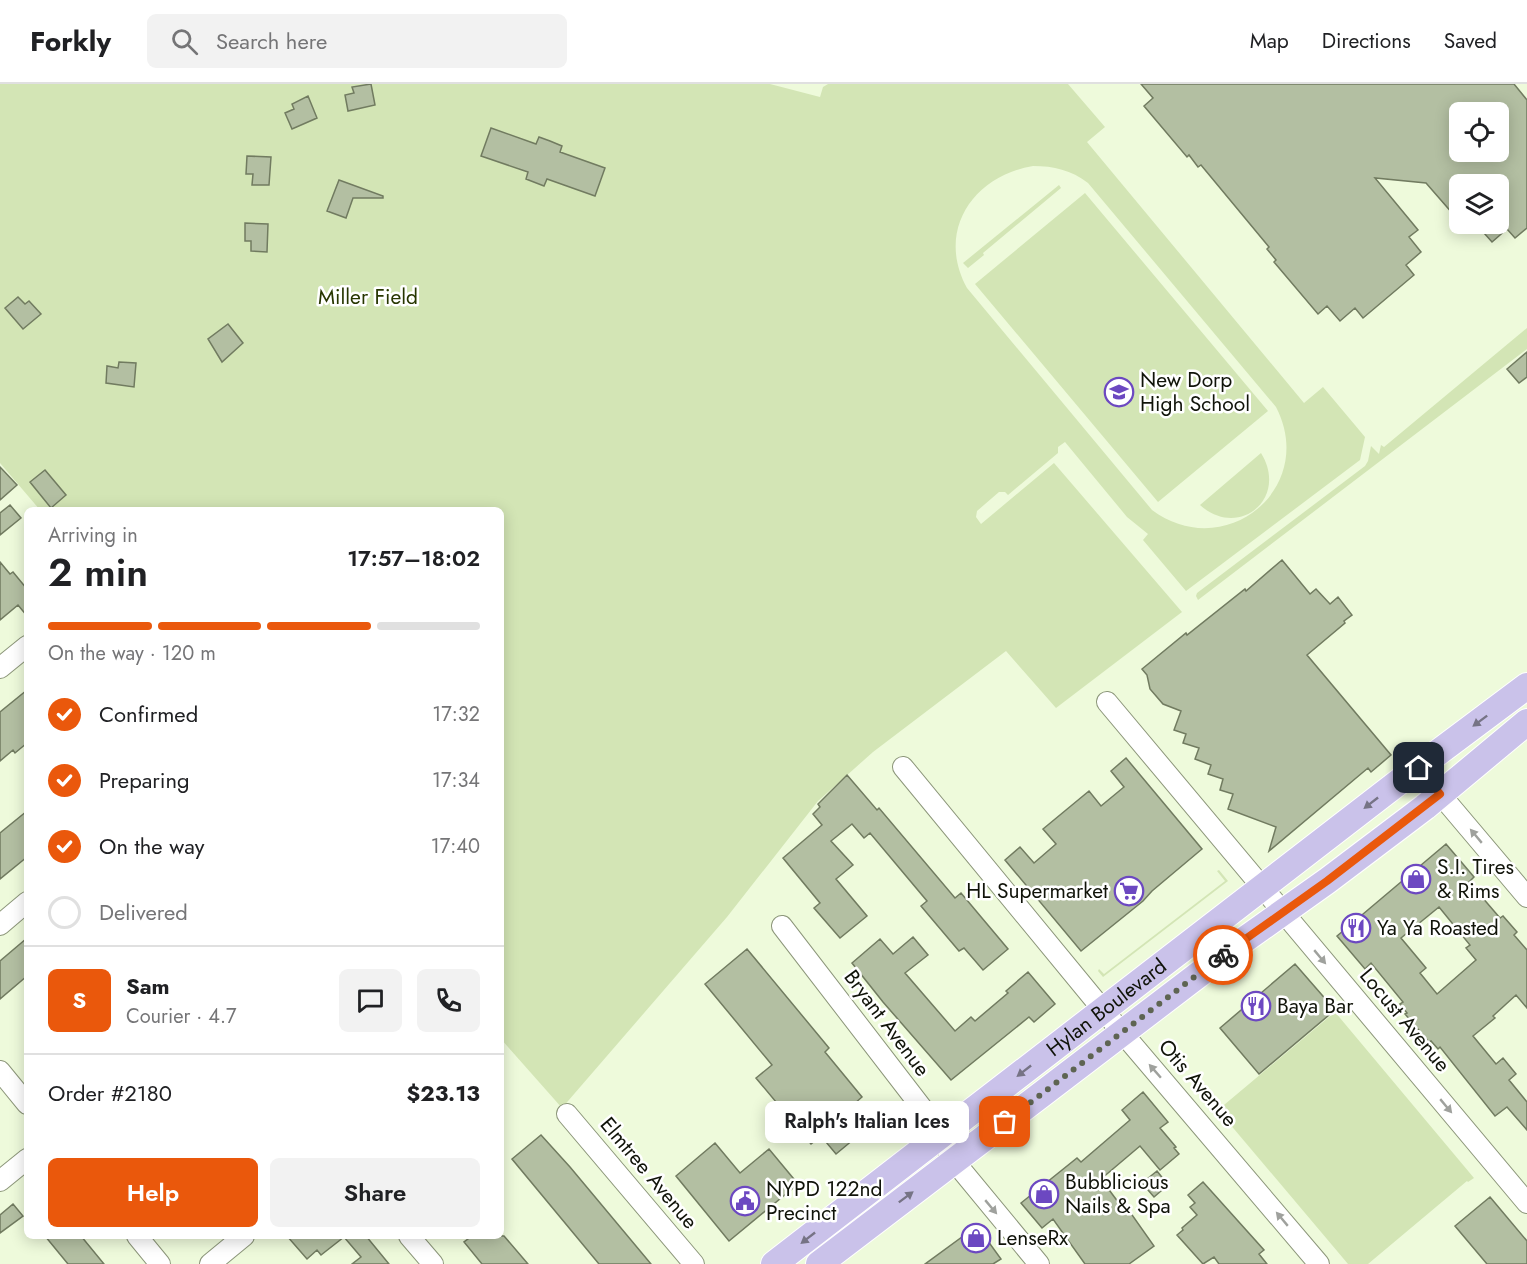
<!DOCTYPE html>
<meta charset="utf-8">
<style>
body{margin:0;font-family:Jost,sans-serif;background:#f2f2f2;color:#202124;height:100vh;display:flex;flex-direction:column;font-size:22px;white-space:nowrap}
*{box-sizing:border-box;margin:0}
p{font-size:20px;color:#757577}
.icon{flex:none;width:33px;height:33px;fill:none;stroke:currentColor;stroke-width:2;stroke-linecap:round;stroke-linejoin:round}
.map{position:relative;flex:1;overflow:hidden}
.sheet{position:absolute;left:24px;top:423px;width:480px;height:732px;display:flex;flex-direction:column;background:#fff;border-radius:9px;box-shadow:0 3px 15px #0003}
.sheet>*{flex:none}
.controls{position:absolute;left:1449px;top:18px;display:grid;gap:12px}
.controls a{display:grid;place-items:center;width:60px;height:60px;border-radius:9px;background:#fff;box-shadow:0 3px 15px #0003;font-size:30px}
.pin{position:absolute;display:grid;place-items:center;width:51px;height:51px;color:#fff;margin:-26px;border-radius:12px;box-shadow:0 3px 9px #0006}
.courier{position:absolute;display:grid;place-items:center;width:60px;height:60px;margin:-30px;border:4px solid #ea580c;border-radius:50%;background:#fff;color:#222;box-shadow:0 2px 8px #0007}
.bubble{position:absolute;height:42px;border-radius:9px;background:#fff;box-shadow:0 3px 15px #0003;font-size:20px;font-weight:600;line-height:42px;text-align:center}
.summary em{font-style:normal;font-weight:600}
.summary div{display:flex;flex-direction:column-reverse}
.summary{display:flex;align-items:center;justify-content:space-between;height:102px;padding:0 24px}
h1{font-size:39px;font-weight:600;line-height:45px}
.bar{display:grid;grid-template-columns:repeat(4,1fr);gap:9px 6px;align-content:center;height:72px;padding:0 24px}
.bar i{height:8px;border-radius:4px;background:#e0e0e0}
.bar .on{background:#ea580c}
.bar p{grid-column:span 4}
.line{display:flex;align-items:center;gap:15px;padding:0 24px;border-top:2px solid #e0e0e0}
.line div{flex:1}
.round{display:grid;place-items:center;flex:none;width:63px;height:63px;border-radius:9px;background:#f2f2f2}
ol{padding:0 24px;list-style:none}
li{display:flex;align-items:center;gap:18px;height:66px}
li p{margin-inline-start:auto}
li .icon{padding:6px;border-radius:50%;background:#ea580c;color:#fff;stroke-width:4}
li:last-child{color:#757577}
li i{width:33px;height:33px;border:3px solid #e0e0e0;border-radius:50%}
.action{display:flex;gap:12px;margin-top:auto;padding:12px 24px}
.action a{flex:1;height:69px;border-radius:9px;background:#ea580c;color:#fff;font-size:24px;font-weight:600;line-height:69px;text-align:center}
.action a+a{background:#f2f2f2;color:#202124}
header{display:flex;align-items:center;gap:36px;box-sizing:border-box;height:84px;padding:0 30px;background:#fff;border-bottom:2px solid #e0e0e0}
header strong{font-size:28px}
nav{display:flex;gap:33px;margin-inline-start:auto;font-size:21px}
.search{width:420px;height:54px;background:#f2f2f2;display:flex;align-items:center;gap:15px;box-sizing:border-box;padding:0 21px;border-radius:9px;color:#757577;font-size:22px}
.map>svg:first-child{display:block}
.green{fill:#d3e5b5;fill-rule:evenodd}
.building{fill:#b3bfa2;stroke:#717b60;stroke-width:1.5;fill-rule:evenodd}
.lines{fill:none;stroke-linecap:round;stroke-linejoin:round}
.minor-casing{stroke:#8c967a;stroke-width:22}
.major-casing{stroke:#fff;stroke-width:28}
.minor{stroke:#fff;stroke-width:20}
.major{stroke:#cac2ea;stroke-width:26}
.oneway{fill:#767385}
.oneway2{fill:#9fa19d}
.done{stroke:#5e6452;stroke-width:6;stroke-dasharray:0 10.8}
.route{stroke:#ea580c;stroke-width:8}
.labels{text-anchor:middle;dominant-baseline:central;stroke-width:5;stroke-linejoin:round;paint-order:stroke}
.park-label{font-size:21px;fill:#273600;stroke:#fff}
.poi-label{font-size:21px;fill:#101309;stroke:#fff;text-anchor:start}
.street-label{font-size:21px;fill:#101309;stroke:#fff}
</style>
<header>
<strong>Forkly</strong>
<div class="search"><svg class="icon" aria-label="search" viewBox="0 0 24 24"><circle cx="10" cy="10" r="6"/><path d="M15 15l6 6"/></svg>Search here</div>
<nav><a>Map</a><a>Directions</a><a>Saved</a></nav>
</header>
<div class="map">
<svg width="1527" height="1180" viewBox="0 0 1527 1180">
<rect width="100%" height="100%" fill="#eefadb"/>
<path class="green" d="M0 0H770L820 13 823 3 828 0H1068L1105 43 1087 58 1304 319 1323 303 1365 353 1360 376 1186 507 1143 456 1148 450 1127 433 1065 358 1058 363V369L1008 411 1005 408H999L977 427 976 433 981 440 1054 379 1182 528 1056 624 1006 567 873 668 818 717 727 833 562 1024 501 955V426H40L0 379ZM1033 82C1054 82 1071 86 1088 99L1276 323C1318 404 1225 480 1152 426L967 204C936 148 972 92 1033 82Z
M1059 101 1061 104 983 169 984 171 968 184 963 179Z
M1085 109 1268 327 1158 418 975 200Z
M1527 244V265L1198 516 1196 512 1197 509 1365 382 1368 377 1371 362 1379 370 1381 361 1384 363Z
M1261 369C1289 414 1239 456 1200 421Z
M1219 786 1228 797 1103 893 1098 887 1099 885 1104 890 1225 797 1217 787Z
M1335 928 1474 1094 1468 1098 1467 1097 1368 1180H1348L1218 1026Z"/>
<path class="building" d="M371 0 375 21 348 27 345 11 354 9 352 3Z
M1141 0H1514L1527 16V144L1515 154 1507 145 1492 158 1476 140H1498V100H1460V138L1426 99 1375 94 1418 146 1409 153 1421 168 1406 181 1414 191 1363 234 1355 224 1340 237 1327 222 1318 230 1274 178 1276 176 1267 165 1269 163 1201 81 1198 83 1189 71 1187 73 1144 22 1153 14ZM1460 28H1498V68H1460Z
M308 12 317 34 292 45 285 29 294 25 292 20Z
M491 44 536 60 539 53 550 57 562 62 560 68 605 84 595 112 547 95 544 102 526 95 528 88 481 72Z
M247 72 271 73 269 101H252L253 90H246Z
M339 96 383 112V114H353L346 134 327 127Z
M245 139 268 140 267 168 251 167V157H245Z
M18 213 25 220 29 217 41 230 23 245 5 224Z
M228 240 243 259 222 278 208 255Z
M1527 268V293L1519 299 1507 285Z
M119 278 136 279 134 303 106 299 107 282 118 284Z
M0 383 17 401 0 416Z
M45 386 66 411 51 424 30 398Z
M10 421 21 434 0 451V429Z
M1282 476 1310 510 1316 505 1330 520 1338 513 1352 531 1344 537 1345 539 1307 571 1391 671 1371 688 1368 684 1269 767 1276 743 1228 725 1233 710 1220 706 1223 695 1208 690 1211 681 1195 675 1199 664 1183 659 1186 650 1174 646 1181 627 1163 620 1150 605 1147 591 1142 585 1186 549 1187 551 1245 505 1246 507Z
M0 478 10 490 13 488 27 505V532L18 521 0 536Z
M27 606V659L15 669 13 666 0 677V628Z
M1126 674 1202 765 1152 807 1143 817 1081 867 1005 776 1020 763 1034 779 1056 760 1043 745 1089 707 1101 722 1124 703 1111 687Z
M847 691 877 726 879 724 955 814 961 809 1008 865 983 886 964 864 959 867 926 828 921 822 927 817 870 749 864 754 852 740 831 757 853 781 836 795 867 832 840 854 814 824 820 819 783 774 822 741 813 730 820 723 818 720Z
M27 727V773L0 795V749Z
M1446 760 1474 793 1469 798 1500 834 1503 832 1517 848 1514 851 1527 866V924L1516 911 1493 932 1495 934 1473 952 1496 980 1503 974 1516 990 1509 996 1527 1018V1046L1507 1023 1495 1032 1440 963 1438 965 1431 957 1429 958 1405 930 1407 929 1400 920 1403 918 1371 879 1365 885 1337 852ZM1439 823 1470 861 1466 864 1476 876 1437 910 1420 889 1426 884 1401 854Z
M913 853 928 871 905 889 955 947 971 933 975 937 1008 909 1006 907 1028 888 1055 920 1034 938 1029 933 951 996 883 918 852 879 880 855 893 870Z
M27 854V892L0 915V877Z
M747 865 829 964 825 968 862 1013 854 1020 871 1041 836 1070 821 1052 811 1060 756 994 772 981 705 900Z
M1295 880 1335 926 1259 990 1220 944Z
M1143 1008 1168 1038 1160 1044 1176 1063 1174 1064 1179 1070 1160 1086 1140 1062 1101 1095 1127 1130 1130 1128 1154 1162 1129 1180H1085L1053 1135 1042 1144 1021 1119 1077 1074 1081 1078 1130 1036 1122 1026Z
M541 1051 570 1083 651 1180H599L512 1075Z
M715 1059 740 1089 769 1065 798 1100 729 1157 676 1092Z
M1157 1087 1168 1101 1154 1113 1142 1099Z
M1203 1098 1264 1166 1259 1170 1267 1180H1219L1214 1173 1203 1180 1177 1151 1183 1146 1182 1144 1197 1131 1190 1123 1195 1119 1188 1111Z
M1490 1113 1527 1157V1180H1487L1455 1142Z
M13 1120 23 1132 0 1149V1131Z
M977 1142 1001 1175 993 1180H925Z
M45 1152H81L104 1180H68Z
M287 1152H366L389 1180H352L361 1173 344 1153 321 1171 317 1166 307 1175Z
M472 1152H504L528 1180H482L464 1158Z"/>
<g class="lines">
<g class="minor-casing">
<path id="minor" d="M0 584 27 562
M1107 618 1527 1119
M903 683 1103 926 1319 1180
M1440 710 1527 813
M0 841 27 818
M782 842 929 1033 954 1077 1039 1180
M0 987 27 1020
M567 1030 694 1180
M0 1097 27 1075
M137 1152 160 1180
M409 1152 433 1180
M210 1180 244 1152"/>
</g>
<g class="major-casing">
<g id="major">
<path id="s1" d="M774 1180 1404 694 1527 602"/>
<path d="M819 1180 1244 856 1327 797 1425 723 1527 638"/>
</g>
</g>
<use href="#minor" class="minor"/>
<use href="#major" class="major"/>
</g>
<defs><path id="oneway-solid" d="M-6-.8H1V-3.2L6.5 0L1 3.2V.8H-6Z" transform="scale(1.5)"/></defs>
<g class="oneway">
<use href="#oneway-solid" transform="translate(1480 637) rotate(143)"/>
<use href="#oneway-solid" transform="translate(1371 719) rotate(142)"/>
<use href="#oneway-solid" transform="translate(1024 987) rotate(142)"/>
<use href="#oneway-solid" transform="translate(906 1113) rotate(-37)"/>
<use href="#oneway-solid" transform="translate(808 1154) rotate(142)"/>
</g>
<g class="oneway2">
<use href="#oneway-solid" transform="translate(1476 752) rotate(-130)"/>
<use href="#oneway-solid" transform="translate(1320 873) rotate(50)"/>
<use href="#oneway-solid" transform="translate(1155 987) rotate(-131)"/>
<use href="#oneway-solid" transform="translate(1446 1022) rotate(50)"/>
<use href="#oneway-solid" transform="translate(991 1123) rotate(50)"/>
<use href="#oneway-solid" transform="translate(1282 1135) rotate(-130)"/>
</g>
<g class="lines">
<path class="done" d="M1005 1038 1223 871"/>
<path class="route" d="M1223 871 1327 797 1440 710 1419 684"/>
</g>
<defs>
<g id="school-ring" transform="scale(1.5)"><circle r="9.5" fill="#fff" stroke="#6c48c1" stroke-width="1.5"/><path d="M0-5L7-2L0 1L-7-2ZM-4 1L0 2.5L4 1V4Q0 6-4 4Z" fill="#6c48c1"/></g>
<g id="shop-ring" transform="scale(1.5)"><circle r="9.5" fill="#fff" stroke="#6c48c1" stroke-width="1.5"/><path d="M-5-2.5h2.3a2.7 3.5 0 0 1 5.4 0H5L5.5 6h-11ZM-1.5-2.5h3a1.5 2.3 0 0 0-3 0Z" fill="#6c48c1"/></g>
<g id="supermarket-ring" transform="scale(1.5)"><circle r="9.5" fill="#fff" stroke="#6c48c1" stroke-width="1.5"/><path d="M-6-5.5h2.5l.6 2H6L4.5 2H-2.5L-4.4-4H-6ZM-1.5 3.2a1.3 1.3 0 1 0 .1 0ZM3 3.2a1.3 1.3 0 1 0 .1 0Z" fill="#6c48c1"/></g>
<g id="restaurant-ring" transform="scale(1.5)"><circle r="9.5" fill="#fff" stroke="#6c48c1" stroke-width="1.5"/><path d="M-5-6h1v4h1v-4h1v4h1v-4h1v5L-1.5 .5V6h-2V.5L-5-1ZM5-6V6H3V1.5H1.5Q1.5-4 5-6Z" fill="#6c48c1"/></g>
<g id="civic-ring" transform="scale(1.5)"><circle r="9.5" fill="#fff" stroke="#6c48c1" stroke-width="1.5"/><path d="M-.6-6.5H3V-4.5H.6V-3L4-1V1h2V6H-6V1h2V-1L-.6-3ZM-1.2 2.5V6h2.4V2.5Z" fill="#6c48c1"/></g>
</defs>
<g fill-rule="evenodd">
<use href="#school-ring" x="1119" y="308"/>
<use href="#shop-ring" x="1416" y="795"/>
<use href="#supermarket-ring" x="1129" y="807"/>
<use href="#restaurant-ring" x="1356" y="844"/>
<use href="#restaurant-ring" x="1256" y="922"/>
<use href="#shop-ring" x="1044" y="1110"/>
<use href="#civic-ring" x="745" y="1117"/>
<use href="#shop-ring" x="976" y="1154"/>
</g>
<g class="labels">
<g class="park-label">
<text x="368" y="213">Miller Field</text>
</g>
<g class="poi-label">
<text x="1140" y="296">New Dorp<tspan x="1140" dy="24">High School</tspan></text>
<text x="1437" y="783">S.I. Tires<tspan x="1437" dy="24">&amp; Rims</tspan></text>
<text x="1108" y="807" text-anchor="end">HL Supermarket</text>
<text x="1377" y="844">Ya Ya Roasted</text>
<text x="1277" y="922">Baya Bar</text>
<text x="1065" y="1098">Bubblicious<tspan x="1065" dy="24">Nails &amp; Spa</tspan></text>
<text x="766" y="1105">NYPD 122nd<tspan x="766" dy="24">Precinct</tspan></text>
<text x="997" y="1154">LenseRx</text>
</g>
<g class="street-label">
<text stroke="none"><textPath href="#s1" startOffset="420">Hylan Boulevard</textPath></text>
<text transform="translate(1405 936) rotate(50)">Locust Avenue</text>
<text transform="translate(887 939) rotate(53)">Bryant Avenue</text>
<text transform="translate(1198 999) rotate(49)">Otis Avenue</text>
<text transform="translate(649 1089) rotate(50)">Elmtree Avenue</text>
</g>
</g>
</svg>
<div class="controls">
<a><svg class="icon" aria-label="locate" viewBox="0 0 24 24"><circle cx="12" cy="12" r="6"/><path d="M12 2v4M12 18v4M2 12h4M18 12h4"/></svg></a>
<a><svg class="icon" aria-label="layers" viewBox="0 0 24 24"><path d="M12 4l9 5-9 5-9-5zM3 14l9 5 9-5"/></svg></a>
</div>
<div class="pin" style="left:1005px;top:1038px;background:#ea580c"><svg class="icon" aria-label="bag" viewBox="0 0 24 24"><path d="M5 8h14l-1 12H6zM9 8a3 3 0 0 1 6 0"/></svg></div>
<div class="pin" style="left:1419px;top:684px;background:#1f2937"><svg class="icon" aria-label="home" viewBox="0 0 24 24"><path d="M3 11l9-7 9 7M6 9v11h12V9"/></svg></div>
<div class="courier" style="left:1223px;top:871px"><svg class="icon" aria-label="bike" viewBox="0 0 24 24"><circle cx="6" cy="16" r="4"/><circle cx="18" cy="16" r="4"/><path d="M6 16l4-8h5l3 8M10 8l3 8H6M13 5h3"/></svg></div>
<div class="bubble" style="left:765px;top:1017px;width:204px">Ralph's Italian Ices</div>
<section class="sheet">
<div class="summary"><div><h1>2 min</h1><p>Arriving in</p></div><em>17:57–18:02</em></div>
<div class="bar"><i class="on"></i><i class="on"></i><i class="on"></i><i></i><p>On the way · 120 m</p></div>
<ol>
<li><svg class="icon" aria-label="check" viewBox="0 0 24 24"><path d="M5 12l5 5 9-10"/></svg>Confirmed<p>17:32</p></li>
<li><svg class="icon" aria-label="check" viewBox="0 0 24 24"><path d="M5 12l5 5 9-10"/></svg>Preparing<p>17:34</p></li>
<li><svg class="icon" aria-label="check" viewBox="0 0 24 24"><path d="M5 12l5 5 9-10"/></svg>On the way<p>17:40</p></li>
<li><i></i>Delivered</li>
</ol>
<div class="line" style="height:108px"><b class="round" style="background:#ea580c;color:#fff">S</b><div><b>Sam</b><p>Courier · 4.7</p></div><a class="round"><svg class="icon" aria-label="chat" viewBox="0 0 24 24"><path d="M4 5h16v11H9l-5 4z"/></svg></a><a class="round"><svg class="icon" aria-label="phone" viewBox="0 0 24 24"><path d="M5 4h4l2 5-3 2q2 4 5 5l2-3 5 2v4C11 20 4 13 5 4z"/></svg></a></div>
<div class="line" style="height:78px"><div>Order #2180</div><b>$23.13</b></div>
<div class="action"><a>Help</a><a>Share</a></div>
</section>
</div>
